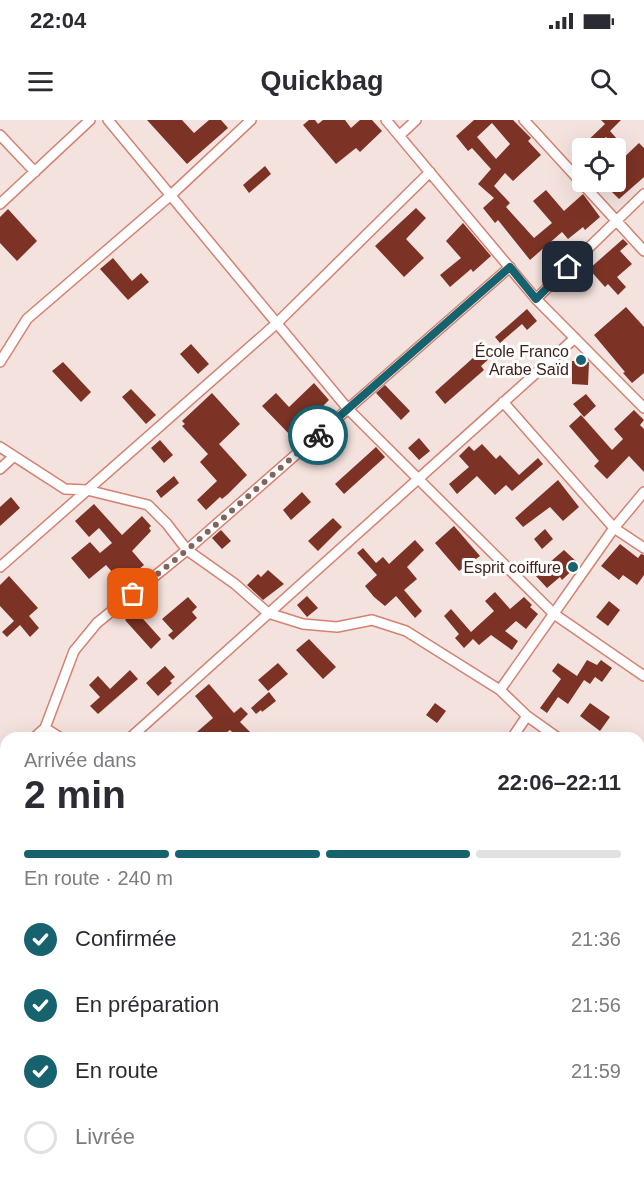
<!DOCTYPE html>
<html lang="fr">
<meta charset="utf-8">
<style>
body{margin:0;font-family:Helvetica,sans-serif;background:#f7f7f7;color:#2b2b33;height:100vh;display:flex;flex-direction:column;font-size:22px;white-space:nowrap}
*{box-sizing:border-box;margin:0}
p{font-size:20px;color:#7c7c81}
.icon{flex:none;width:33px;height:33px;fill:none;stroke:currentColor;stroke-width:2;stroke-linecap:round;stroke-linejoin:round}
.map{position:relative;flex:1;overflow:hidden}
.side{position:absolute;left:0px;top:612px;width:645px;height:450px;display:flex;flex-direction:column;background:#fff;border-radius:18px 18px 0 0;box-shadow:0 6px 24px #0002}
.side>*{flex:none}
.buttons{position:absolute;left:572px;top:18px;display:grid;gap:12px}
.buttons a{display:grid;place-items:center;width:54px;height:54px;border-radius:6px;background:#fff;box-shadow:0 6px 24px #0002;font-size:30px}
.pin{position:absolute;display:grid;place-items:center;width:51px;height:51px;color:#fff;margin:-26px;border-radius:12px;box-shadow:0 3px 9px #0006}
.courier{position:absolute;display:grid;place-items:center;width:60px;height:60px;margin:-30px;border:4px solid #17626f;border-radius:50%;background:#fff;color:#222;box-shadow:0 2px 8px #0007}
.head em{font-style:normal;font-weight:700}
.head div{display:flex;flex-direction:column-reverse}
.head{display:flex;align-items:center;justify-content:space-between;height:102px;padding:0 24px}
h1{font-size:39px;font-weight:700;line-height:45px}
.bar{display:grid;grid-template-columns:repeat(4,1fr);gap:9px 6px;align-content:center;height:72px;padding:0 24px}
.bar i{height:8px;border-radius:4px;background:#e1e1e2}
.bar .current{background:#17626f}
.bar p{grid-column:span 4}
ol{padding:0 24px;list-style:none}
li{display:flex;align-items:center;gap:18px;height:66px}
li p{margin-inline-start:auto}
li .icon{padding:6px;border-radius:50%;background:#17626f;color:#fff;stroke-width:4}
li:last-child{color:#7c7c81}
li i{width:33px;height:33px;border:3px solid #e1e1e2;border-radius:50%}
.status{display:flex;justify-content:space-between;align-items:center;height:42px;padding:0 30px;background:#fff;direction:ltr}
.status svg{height:16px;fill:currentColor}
header{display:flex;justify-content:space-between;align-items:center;height:78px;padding:0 24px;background:#fff;font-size:27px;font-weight:700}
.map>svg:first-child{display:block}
.building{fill:#7c3325;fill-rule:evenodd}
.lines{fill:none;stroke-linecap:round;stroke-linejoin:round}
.street-casing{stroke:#d48271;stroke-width:12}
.street{stroke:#fff;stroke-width:9}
.done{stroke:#80655f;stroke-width:6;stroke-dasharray:0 10.8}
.route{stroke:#17626f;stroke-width:8}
.poi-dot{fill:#17626f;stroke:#fff;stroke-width:2}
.labels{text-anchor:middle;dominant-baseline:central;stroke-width:6;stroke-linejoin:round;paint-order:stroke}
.poi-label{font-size:16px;fill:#42211a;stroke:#fff;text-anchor:end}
</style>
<div class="status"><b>22:04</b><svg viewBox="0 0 49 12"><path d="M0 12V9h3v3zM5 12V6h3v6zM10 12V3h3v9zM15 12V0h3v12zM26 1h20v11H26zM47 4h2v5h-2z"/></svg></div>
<header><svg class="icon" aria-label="menu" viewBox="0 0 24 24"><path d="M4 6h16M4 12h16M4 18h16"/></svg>Quickbag<svg class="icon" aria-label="search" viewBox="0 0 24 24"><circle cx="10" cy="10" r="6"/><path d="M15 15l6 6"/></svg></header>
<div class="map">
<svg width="644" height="1062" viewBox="0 0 644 1062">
<rect width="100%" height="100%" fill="#f4e2de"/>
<path class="building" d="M147 0H182L194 13 209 0H221L228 8 187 44Z
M309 0H315L318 4 323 0H345L351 8 360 0H372L382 11 360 32 356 28 336 44 303 5Z
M474 0H513L531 18 528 21 541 35 513 61 505 53 494 66 510 83 506 87 534 118 552 103 533 81 546 70 564 91 583 74 600 97 585 110 583 107 568 119 562 112 530 140 498 100 495 103 483 88 494 78 478 64 491 49 472 28 468 31 456 16ZM492 3 510 24 496 39 477 17Z
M601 0H621L610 11 618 20 613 25 606 17 594 28H580L605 4Z
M639 23 644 28V57L619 79 602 62H615V46Z
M265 46 271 54 249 73 243 65Z
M416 88 426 98 406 119 424 138 404 157 375 126Z
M8 89 37 121 17 141 0 123V97Z
M463 103 491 136 473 152 471 149 450 167 440 155 461 138 446 121Z
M623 119 628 124 620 131 632 144 617 157 626 167 618 175 608 164 605 167 589 149Z
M113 138 132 161 141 153 149 162 128 180 100 149Z
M626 187 644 207V253L632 263 623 253 625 252 594 215Z
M527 189 537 201 527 210 522 204 500 223 495 217Z
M191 224 209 244 198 254 180 234Z
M483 229 490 238 481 246 484 250 445 284 435 272Z
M572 241 589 242 588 265 572 264Z
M63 242 91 272 81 282 52 251Z
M314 263 329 280 292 317 262 286 276 273 289 287Z
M385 265 410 291 401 300 376 273Z
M131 269 156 295 146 304 122 277Z
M212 273 240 304 219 324 247 355 228 374 222 379 220 377 206 390 197 380 217 361 200 342 208 334 182 306 185 304 182 301Z
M586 274 596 286 584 297 573 284Z
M634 290 644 300 640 305 644 309V352L629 336 607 359 594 346 599 341 569 306 581 295 612 330 623 319 614 309Z
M419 318 430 331 419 340 408 328Z
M160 320 173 335 164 343 151 328Z
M482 324 496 339 500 335 519 355 538 338 543 344 512 371 506 365 495 375 477 356 457 374 449 364 469 347 459 336 469 326 474 331Z
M376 327 385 337 344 374 335 364Z
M174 356 179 363 161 378 156 371Z
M558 360 579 387 563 401 550 387 523 407 515 398Z
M302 372 311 382 291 400 283 390Z
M11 377 20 388 0 406V387Z
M94 384 122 415 142 396 151 406 149 408 151 411 132 431 144 445 122 463 106 445 89 459 71 438 90 422 100 433 112 423 99 408 89 417 75 401Z
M333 398 342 407 318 431 308 421Z
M454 406 480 436 459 451 435 423Z
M545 409 553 419 542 429 534 419Z
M221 410 231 421 222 429 212 418Z
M415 420 424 430 407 447 417 459 404 470 422 491 415 498 396 476 385 486 374 477 365 466 377 455 357 433 363 428 376 443 383 437 389 444Z
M620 424 638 438 641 434 644 435V455L637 465 623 455 619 460 601 446Z
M564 430 579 444 562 460 560 457 547 468 535 455Z
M268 450 284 464 263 480 247 465 258 454 261 457Z
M9 456 38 488 29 496 39 508 30 517 20 505 7 517 2 512 14 501 0 486V465Z
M495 472 510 489 524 477 532 485 530 487 538 494 526 509 516 501 505 511 518 521 512 530 491 515 479 525 473 519 464 528 455 518 459 514 444 496 451 489 471 512 494 491 485 481Z
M307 476 318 488 307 497 297 485Z
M188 477 197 487 192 492 197 498 173 520 168 515 173 511 162 499Z
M609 481 620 490 608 506 596 497Z
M135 490 161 519 151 529 125 500Z
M309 519 336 547 323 559 296 530Z
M587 540 597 545 601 540 612 548 602 562 595 557 590 564 584 560 568 584 558 577 547 593 540 588 561 559 552 551 558 543 577 556Z
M278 543 288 554 268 571 258 560Z
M165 546 175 557 170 561 172 563 158 576 146 563Z
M130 550 138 559 98 594 90 586 100 577 89 565 98 556 110 569Z
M209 564 234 593 241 587 248 594 240 602 256 618H238L230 610 219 618H190L213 598 195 576Z
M269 572 276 581 262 592 261 590 256 594 251 588Z
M435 583 446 591 437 603 426 595Z
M590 583 610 597 600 611 580 596Z"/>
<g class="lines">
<g class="street-casing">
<path id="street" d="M108 0 348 289 554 494 644 556
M386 0 536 179 644 288
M524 0 644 131
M0 15 35 52
M400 15 416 0
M0 84 90 0
M536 179 644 74
M0 242 27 199 171 75 251 0
M503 282 614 408 644 428
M0 327 65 369 87 370 148 385 167 404 187 430 235 464 268 493 303 504 337 507 372 500 406 511 500 570 527 596 558 618
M0 349 13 337
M0 447 276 204 430 52
M500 570 614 408 644 372
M45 608 61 618
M34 618 45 608 74 531 97 503 187 430 510 147
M130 618 575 218
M512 618 527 596
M0 648 6 643
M639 676 644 679
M639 931 644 922
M639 966 644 964
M317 1056 318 1062
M449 1056 454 1062
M430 1062 433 1056
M561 1062 564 1056"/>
</g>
<use href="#street" class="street"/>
</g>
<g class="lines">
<path class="done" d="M133 474 187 430 318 315"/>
<path class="route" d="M318 315 510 147 536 179 568 147"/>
</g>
<g class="poi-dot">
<circle cx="581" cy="240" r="6"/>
<circle cx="573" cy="447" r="6"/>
</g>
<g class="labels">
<g class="poi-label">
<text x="569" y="231">École Franco<tspan x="569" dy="18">Arabe Saïd</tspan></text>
<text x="561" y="447">Esprit coiffure</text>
</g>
</g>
</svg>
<div class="buttons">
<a><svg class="icon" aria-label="locate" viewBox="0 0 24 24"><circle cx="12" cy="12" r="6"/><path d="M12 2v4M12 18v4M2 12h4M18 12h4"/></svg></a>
</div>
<div class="pin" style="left:133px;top:474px;background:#ea580c"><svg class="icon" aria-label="bag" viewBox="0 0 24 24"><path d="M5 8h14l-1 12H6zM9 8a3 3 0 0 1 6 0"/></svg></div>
<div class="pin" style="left:568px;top:147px;background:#1f2937"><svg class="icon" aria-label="home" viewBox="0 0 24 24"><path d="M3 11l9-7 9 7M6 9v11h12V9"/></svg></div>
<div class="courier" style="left:318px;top:315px"><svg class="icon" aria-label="bike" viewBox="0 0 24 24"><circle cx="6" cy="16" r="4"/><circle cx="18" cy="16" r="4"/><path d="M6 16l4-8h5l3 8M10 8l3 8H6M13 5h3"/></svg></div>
<section class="side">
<div class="head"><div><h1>2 min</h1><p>Arrivée dans</p></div><em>22:06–22:11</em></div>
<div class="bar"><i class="current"></i><i class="current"></i><i class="current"></i><i></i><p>En route · 240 m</p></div>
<ol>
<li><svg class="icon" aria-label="check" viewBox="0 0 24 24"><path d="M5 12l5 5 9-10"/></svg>Confirmée<p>21:36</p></li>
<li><svg class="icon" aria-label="check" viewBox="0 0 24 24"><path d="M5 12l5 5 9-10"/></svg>En préparation<p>21:56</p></li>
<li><svg class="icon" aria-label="check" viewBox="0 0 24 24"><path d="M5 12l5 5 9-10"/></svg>En route<p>21:59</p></li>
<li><i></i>Livrée</li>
</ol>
</section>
</div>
